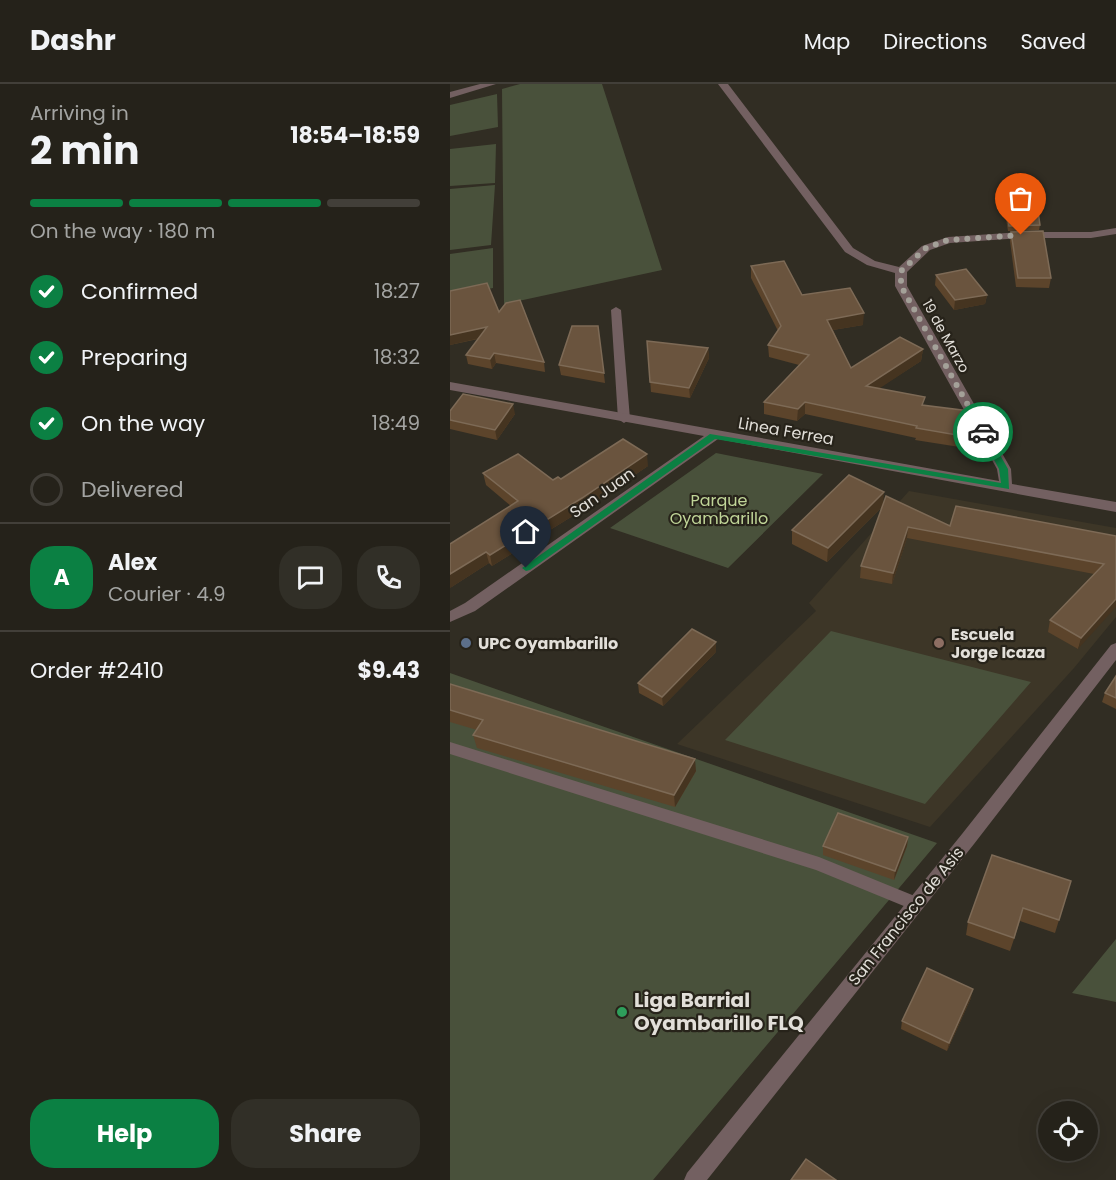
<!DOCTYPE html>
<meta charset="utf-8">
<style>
body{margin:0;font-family:Poppins,sans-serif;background:#312f27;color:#f1f3f6;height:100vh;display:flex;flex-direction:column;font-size:22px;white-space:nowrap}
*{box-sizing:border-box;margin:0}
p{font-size:20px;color:#a3a4a2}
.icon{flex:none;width:33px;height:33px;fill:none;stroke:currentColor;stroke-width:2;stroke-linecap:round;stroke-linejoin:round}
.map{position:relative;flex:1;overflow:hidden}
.panel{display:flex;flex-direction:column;background:#25221a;width:450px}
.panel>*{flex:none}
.tools{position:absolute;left:588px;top:1017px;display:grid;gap:12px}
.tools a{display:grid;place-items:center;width:60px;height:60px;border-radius:50%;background:#25221a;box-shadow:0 6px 24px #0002,0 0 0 2px #423f39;font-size:30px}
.pin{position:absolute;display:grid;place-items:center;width:51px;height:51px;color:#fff;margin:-62px -26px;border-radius:50% 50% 50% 0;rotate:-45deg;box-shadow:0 0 6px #0007}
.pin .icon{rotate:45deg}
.courier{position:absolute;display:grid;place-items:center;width:60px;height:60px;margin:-30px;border:4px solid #0b8043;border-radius:50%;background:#fff;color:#222;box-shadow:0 2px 8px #0007}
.headline em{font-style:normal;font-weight:700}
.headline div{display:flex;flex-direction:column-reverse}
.headline{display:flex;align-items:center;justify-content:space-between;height:102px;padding:0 30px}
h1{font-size:39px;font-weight:700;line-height:45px}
.bar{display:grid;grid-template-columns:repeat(4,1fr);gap:9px 6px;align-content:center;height:72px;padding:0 30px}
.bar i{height:8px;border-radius:4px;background:#423f39}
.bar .active{background:#0b8043}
.bar p{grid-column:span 4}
.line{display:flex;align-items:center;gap:15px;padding:0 30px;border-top:2px solid #423f39}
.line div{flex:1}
.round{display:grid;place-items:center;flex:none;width:63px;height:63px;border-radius:24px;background:#312f27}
ol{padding:0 30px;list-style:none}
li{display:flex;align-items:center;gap:18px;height:66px}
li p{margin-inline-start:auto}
li .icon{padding:6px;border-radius:50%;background:#0b8043;color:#fff;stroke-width:4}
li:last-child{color:#a3a4a2}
li i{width:33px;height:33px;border:3px solid #423f39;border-radius:50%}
.primary-button{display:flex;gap:12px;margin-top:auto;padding:12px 30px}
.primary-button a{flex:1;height:69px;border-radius:24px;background:#0b8043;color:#fff;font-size:24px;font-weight:700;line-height:69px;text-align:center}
.primary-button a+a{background:#312f27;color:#f1f3f6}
header{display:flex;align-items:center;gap:36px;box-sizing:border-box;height:84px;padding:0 30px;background:#25221a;border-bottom:2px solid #423f39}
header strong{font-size:28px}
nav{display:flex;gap:33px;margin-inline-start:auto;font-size:21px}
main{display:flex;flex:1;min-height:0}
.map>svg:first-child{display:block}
.built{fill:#3d3627}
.green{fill:#49513b}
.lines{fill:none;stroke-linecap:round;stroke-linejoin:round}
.lane{fill:#736061;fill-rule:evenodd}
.street{fill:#736061;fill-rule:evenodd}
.wall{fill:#5c442b}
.shaded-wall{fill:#453420}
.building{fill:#6a543e;stroke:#7d6a56;stroke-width:1.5}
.route{fill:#0b8043}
.done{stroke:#a4a199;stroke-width:6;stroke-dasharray:0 10.8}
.service-dot{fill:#5c6f8a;stroke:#27231a;stroke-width:2}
.education-dot{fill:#8d6e63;stroke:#27231a;stroke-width:2}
.leisure-dot{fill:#2e9e5b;stroke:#27231a;stroke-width:2}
.labels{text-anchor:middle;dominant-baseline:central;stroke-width:4.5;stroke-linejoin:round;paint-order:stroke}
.far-street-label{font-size:14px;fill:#e2dfd9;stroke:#27231a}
.street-label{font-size:16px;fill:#e2dfd9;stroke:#27231a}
.park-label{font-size:16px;fill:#c0d598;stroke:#27231a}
.poi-label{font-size:16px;font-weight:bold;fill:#e2dfd9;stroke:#27231a;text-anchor:start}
.near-poi-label{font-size:20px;font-weight:bold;fill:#e2dfd9;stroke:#27231a;text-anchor:start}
</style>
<header>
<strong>Dashr</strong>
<nav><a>Map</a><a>Directions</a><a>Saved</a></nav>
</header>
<main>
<section class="panel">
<div class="headline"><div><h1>2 min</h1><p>Arriving in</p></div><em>18:54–18:59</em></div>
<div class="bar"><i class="active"></i><i class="active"></i><i class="active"></i><i></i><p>On the way · 180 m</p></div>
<ol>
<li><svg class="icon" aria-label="check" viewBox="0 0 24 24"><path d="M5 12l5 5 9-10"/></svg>Confirmed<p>18:27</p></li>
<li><svg class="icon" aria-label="check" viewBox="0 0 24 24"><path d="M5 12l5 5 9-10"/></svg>Preparing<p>18:32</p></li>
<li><svg class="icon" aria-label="check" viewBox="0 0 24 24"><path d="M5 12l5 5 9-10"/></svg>On the way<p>18:49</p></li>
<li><i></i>Delivered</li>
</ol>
<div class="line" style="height:108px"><b class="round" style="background:#0b8043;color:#fff">A</b><div><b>Alex</b><p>Courier · 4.9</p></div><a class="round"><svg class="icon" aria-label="chat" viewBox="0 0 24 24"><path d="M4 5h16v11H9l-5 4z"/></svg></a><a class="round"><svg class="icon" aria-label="phone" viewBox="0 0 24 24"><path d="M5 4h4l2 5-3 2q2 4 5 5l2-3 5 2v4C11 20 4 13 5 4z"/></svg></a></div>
<div class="line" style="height:78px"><div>Order #2410</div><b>$9.43</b></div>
<div class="primary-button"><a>Help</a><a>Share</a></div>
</section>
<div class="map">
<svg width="666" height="1096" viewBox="0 0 666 1096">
<rect width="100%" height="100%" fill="#312d23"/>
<path class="built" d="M459 407 666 444V533L624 584 480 743 227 660 366 527 359 519Z"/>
<path class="green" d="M70 0H152L212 186 54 220 52 5Z
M47 10 48 43 0 52V21Z
M46 60 45 99 0 102V65Z
M45 101 41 161 0 166V105Z
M43 164V204L0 213V170Z
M266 369 373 390 278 484 160 444Z
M381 547 581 598 475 720 275 656Z
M0 589 487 759 203 1096H0Z
M666 855V918L622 909Z"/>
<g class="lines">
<path class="lane" d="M166 223 171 226 180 335 174 339 168 335 161 226Z
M0 658 369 773 472 815 474 820 472 825 466 827 366 786 0 670Z"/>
<path class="street" d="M30 0H46L0 14V8Z
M268 0H278L403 164 425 177 449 183 472 162 498 153 571 148H641L666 144V150L641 154H571L500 159 480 166 457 188V202L561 385 562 400 666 418V428L268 355 25 527 0 538V527L15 519 254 352 0 306V298L549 397 547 385 445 202V189L417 181 395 168Z
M666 559V576L524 760 257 1096H234L237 1089 512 750 661 561Z"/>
</g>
<path class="wall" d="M556 124 590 141 589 146 558 147 555 129Z
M561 148 601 194 599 204 566 203 560 157Z
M301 182 352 211 413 241 383 246 401 284 473 265 471 277 429 304 474 321 536 356 535 367 465 356 466 354 355 330 347 337 314 330V318L349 281 319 273 318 261 328 247 301 194Z
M486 191 537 211 535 220 504 226 485 201Z
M0 207 49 228 94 278 95 288 46 279 42 285 18 280 16 271 28 255 0 261Z
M148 242 155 299 111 291 109 281Z
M197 257 258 264 259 274 240 314 201 308Z
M0 327 65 330 47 356 0 345Z
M198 382 134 425 42 482 39 479 0 504 61 422 36 401 33 389 103 396Z
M433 421 500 442 666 452 628 565 598 548 600 536 644 490 457 454 442 500 410 494 411 482 433 422 377 478 342 460V446Z
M266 568 213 622 189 609 188 599Z
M666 592V625L652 618 655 609Z
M0 600 246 687 225 723 27 664 23 651 27 646 0 638Z
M458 753 457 762 444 796 373 771V762Z
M542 771 609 836 605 849 570 837 560 867 516 851 518 838Z
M521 914 497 967 451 945 452 937Z"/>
<path class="shaded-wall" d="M537 211 535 220 504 226 505 216Z
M414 229 413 241 377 247V236Z
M37 243 39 252 0 261V251Z
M258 264 259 274 240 314 239 304Z
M473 265 471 277 415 314 416 302Z
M44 269 46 279 42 285 40 275Z
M355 318V330L347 337 348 325Z
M63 320 65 330 47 356 45 346Z
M197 370 198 382 134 425 42 482 40 471Z
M434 408 433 422 377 478 378 464Z
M458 443 457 454 442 500 443 489Z
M36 468 39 479 0 504V490Z
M666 515V523L628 565 631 554Z
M266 558V568L213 622 212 613Z
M245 675 246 687 225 723 224 711Z
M458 753 457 762 444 796 445 787Z
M523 905 521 914 497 967 499 959Z"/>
<path class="building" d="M587 120 590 141 559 142 556 124Z
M593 147 601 194H568L561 148Z
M334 177 352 211 400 204 414 229 377 236 401 284 450 253 473 265 416 302 475 313 472 321 520 327 536 356 466 344 467 342 355 318 348 325 314 318 359 271 318 261 331 242 301 182Z
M516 185 537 211 505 216 486 191Z
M37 199 49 228 56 219 70 216 94 278 44 269 40 275 16 271 37 243 0 251V207Z
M122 242H148L154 289 109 281Z
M197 257 258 264 239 304 200 298Z
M13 310 63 320 45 346 0 336V327Z
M173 355 197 370 132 414 40 471 36 468 0 490V460L68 417 33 389 68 370 103 396 108 393 111 395Z
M399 391 434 408 378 464 342 446Z
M436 412 500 442 506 422 666 452V515L631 554 600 536 654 480 458 443 443 489 411 482Z
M242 545 266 558 212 613 188 599Z
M666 592V614L655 609Z
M0 600 245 675 224 711 23 651 33 636 0 626Z
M388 729 458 753 445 787 373 762Z
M542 771 621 797 609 836 573 824 564 854 518 838Z
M477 884 523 905 499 959 452 937Z
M356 1075 386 1096H341Z"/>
<path class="route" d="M530 346H536L558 385 559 405 265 355 80 486 76 487 72 484 260 350 551 399 549 385 529 348Z"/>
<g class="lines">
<path class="done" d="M533 348 451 202V187L476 164 498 156 571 151"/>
</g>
<circle class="service-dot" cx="16" cy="559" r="6"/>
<circle class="education-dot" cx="489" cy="559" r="6"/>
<circle class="leisure-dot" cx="172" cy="928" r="6"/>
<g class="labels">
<g class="far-street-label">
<text transform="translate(496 252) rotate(61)">19 de Marzo</text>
</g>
<g class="street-label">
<text transform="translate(336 347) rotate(10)">Linea Ferrea</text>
<text transform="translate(152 409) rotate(-35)">San Juan</text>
<text transform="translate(456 832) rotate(-51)">San Francisco de Asis</text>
</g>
<g class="park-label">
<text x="269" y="416">Parque<tspan x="269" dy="18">Oyambarillo</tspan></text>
</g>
<g class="poi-label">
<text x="501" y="550">Escuela<tspan x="501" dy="18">Jorge Icaza</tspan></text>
<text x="28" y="559">UPC Oyambarillo</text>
</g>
<g class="near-poi-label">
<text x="184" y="916">Liga Barrial<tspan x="184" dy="23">Oyambarillo FLQ</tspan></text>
</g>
</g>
</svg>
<div class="tools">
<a><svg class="icon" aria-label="locate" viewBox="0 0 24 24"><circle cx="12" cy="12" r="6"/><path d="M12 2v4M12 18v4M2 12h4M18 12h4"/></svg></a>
</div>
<div class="pin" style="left:571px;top:151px;background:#ea580c"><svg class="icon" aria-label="bag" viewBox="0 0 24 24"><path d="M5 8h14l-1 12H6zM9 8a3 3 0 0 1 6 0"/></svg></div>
<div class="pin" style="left:76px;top:484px;background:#1f2937"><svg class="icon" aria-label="home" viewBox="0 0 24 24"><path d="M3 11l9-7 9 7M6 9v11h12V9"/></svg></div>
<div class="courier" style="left:533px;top:348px"><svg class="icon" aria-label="car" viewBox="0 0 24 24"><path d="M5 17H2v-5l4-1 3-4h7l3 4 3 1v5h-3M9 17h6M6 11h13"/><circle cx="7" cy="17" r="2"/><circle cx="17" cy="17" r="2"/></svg></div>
</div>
</main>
